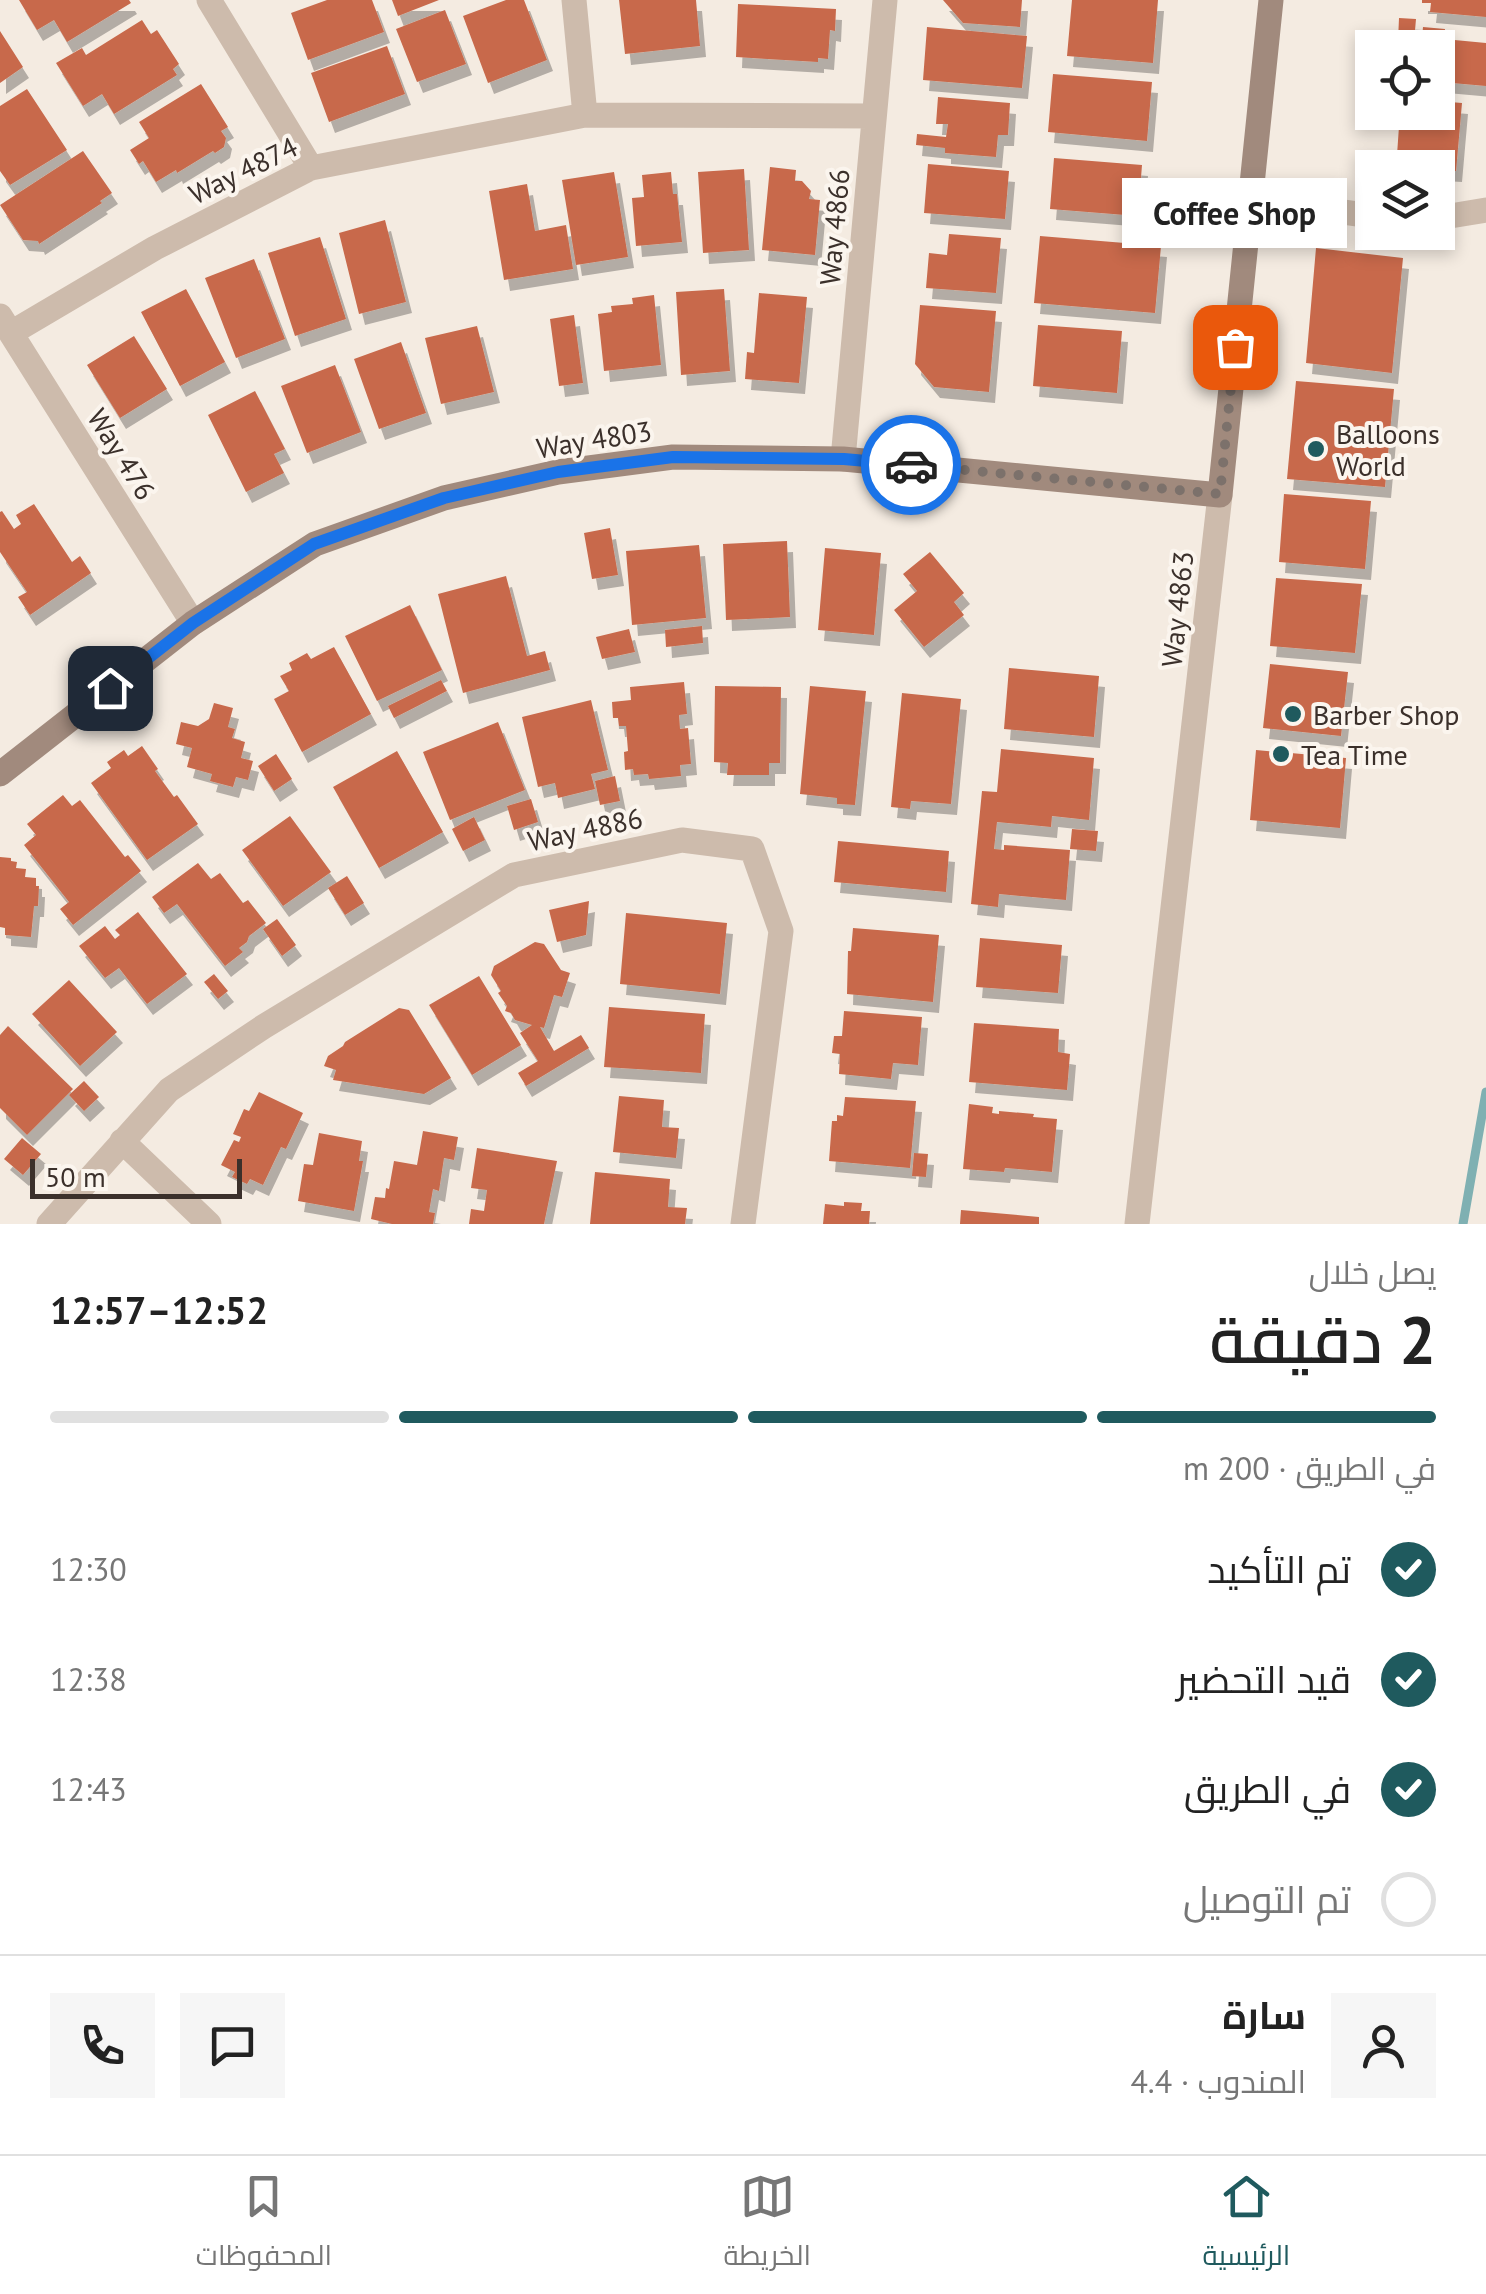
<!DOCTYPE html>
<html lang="ar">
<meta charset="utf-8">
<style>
body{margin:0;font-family:"PT Sans",Cairo,sans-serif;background:#f6f6f6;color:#222;direction:rtl;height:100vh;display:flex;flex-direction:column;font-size:38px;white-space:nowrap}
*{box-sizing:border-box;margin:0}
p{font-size:32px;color:#767676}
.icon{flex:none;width:55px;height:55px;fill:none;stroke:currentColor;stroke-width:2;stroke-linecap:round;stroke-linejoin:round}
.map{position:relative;height:1224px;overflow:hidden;direction:ltr}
.drawer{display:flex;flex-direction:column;background:#fff;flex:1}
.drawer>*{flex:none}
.tools{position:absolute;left:1355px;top:30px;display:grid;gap:20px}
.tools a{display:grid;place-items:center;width:100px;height:100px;border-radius:0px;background:#fff;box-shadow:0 5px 15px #0003;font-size:50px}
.scale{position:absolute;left:30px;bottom:25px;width:212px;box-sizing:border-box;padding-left:10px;border:5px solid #3b302b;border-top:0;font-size:28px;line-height:35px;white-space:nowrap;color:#3b302b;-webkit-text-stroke:8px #fbf5ee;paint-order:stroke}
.pin{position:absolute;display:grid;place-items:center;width:85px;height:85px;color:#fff;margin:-42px;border-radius:20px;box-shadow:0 5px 15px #0006}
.courier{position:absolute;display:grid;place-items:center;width:100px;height:100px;margin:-50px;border:8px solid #1a73e8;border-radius:50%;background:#fff;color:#222;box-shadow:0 2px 12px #0007}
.bubble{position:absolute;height:70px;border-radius:0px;background:#fff;box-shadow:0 5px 15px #0003;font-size:32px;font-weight:600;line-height:70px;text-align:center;direction:rtl}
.summary em{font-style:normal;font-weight:600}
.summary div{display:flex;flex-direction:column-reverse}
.summary{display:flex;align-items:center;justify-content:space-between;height:170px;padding:0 50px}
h1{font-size:65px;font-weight:600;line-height:75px}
.bar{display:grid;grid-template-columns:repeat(4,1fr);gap:15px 10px;align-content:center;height:120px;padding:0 50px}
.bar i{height:12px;border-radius:8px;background:#e0e0e0}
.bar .on{background:#1f5a5e}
.bar p{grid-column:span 4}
.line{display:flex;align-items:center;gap:25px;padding:0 50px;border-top:2px solid #e0e0e0}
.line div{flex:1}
.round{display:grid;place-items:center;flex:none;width:105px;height:105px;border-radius:0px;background:#f6f6f6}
ol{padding:0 50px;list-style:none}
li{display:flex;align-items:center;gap:30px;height:110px}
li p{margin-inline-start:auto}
li .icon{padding:10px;border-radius:50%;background:#1f5a5e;color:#fff;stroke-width:4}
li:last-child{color:#767676}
li i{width:55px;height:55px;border:5px solid #e0e0e0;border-radius:50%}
.dock{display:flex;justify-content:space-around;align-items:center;height:140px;border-top:2px solid #e0e0e0;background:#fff;font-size:28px;color:#767676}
.dock a{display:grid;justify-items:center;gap:5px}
.dock .on{color:#1f5a5e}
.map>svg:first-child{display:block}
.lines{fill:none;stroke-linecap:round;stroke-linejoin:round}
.stream{stroke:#7fb0b2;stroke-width:9}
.building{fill:#c8694b;filter:url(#shadow)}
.street{stroke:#cdbbac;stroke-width:25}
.secondary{stroke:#a18a7d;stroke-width:25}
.done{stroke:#7c716b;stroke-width:10;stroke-dasharray:0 18}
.route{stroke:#1a73e8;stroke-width:12}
.poi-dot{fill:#1f5a5e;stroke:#fbf5ee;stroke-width:4}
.labels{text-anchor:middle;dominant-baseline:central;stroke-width:8;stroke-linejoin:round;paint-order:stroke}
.street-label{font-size:28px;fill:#3b302b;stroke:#fbf5ee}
.poi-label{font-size:28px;fill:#3b302b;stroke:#fbf5ee;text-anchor:start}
</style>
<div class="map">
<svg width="1486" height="1224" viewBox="0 0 1486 1224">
<defs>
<filter id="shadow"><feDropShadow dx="6" dy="11" stdDeviation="0" flood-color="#0004"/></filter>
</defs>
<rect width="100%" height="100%" fill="#f4ebe1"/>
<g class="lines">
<path class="stream" d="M1463 1224 1486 1092"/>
</g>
<path class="building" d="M19 0H129L131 3 67 42 54 20 37 30Z
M327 0H372L384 32 308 60 291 13Z
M392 0H439L398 16Z
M506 0H524L547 60 488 83 463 16Z
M619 0H696L700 46 625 54Z
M943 0H1022L1020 27 963 23Z
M1072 0H1158L1153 63 1067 56Z
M1422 0H1486V17L1430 12 1431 3H1422Z
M738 4 836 9 835 31 830 30 828 59 818 58V62L736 57Z
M445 10 466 64 417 82 396 29Z
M1399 18 1416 19 1414 42 1398 41Z
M142 20 151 34 157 30 179 64 173 69 177 75 114 114 102 94 83 106 56 63 82 48 86 55Z
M927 27 1027 36 1022 88 923 80Z
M1423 27 1445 29 1444 39 1486 43V86L1441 82 1443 67H1438V48H1421Z
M0 31 23 67 0 83Z
M387 46 405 94 329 122 311 73Z
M1053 74 1152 82 1147 141 1048 132Z
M201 84 228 127 221 131 226 138 224 147 215 153 213 151 177 173 176 170 156 182 143 161 139 164 130 150 149 138 139 122Z
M27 89 67 150 10 185 0 171V106Z
M938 97 1010 103 1008 135H998L996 157 945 153V148L916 145 917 134 946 137 948 124H936Z
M1438 101 1462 103 1456 171 1438 170V168H1385L1386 154 1397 155 1400 112H1438Z
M83 151 112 193 100 201 102 203 39 244 38 241 23 240 0 205Z
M1054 158 1142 165 1138 216 1050 209Z
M928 164 1009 171 1005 219 924 213Z
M770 167 796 170 795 181H802L811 191 809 199 820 200 815 255 762 250Z
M744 169 749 250 703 253 698 172Z
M614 172 628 257 576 265 562 180Z
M671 172 673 194H677L682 242 636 246 632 198 644 197 642 175Z
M527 184 535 231 566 225 573 269 504 280 489 191Z
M385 220 406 302 359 314 339 233Z
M949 234 1001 238 996 293 926 288 929 253 947 255Z
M1040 236 1161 246 1155 313 1034 303Z
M320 237 346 319 295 336 268 253Z
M1316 248 1403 258 1392 373 1306 363Z
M254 259 285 339 236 358 205 278Z
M186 289 225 362 180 386 141 312Z
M724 289 730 371 681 375 676 292Z
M759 293 807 297 799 383 745 379 747 352 754 353Z
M654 295 661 365 604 371 598 314 612 312 611 306 633 304 632 298Z
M920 305 996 311 989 392 934 387 915 364Z
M574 315 583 383 559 386 550 319Z
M1038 325 1122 331 1117 393 1033 386Z
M477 326 494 392 441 404 425 338Z
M134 336 167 389 120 418 87 365Z
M401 342 426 413 379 429 354 359Z
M335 365 361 432 307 453 281 386Z
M1296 381 1394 389 1385 487 1287 479Z
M255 391 285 449 274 454 284 473 246 492 208 415Z
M1284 494 1371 501 1365 569 1279 562Z
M34 504 72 562 80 556 91 573 30 615 18 597 27 592 0 552V512L2 511 14 529 21 524 16 515Z
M610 528 618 575 592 579 584 533Z
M787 541 790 617 726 620 723 544Z
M699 545 706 618 632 625 626 551Z
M825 548 881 553 874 635 818 630Z
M930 552 964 593 954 602 964 615 924 647 894 610 917 591 903 574Z
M506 576 527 656 545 651 550 670 463 693 438 594Z
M1276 578 1362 584 1355 653 1270 646Z
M410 605 442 670 377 701 345 636Z
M702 626 703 643 666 647 665 630Z
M629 629 635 652 602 659 596 637Z
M334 647 371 714 302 752 274 699 289 691 280 676 292 670 289 663 307 653 311 659Z
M1270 664 1348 672 1341 736 1263 728Z
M1009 668 1099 676 1094 737 1004 729Z
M441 680 447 691 394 718 388 706Z
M684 682 687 714 679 715 680 729 688 728 691 764 680 765 681 776 649 779 648 774 634 775 633 769 625 770 624 752 628 751 626 726H619L618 718H613L612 702 631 700 630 687Z
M715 686 781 687 780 763H769V775H727L728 763 714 762Z
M810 686 866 691 855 805 837 804V798L800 794Z
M902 693 961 699 951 804 911 801 910 809 891 807Z
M591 700 608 770 591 774 595 789 558 798 555 783 538 787 522 717Z
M214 703 233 708 228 727 235 729 232 738 245 742 241 758 253 761 248 780 236 777 233 787 210 781 212 774 187 767 192 748 176 744 181 722 198 726 209 719Z
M498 722 525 790 450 820 423 752Z
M142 746 158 769 155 771 174 797 177 795 198 824 147 860 91 783 111 768 107 762 124 750 128 756Z
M1001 749 1094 758 1089 820 1052 816 1051 827 997 822 994 849 1004 850V845L1070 850 1066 900 999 894 998 907 971 904 982 791 997 792Z
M1256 750 1346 758 1340 828 1250 820Z
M397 751 443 832 379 868 333 787Z
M276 754 292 779 274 791 258 766Z
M615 776 620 801 600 805 595 781Z
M63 795 72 806 80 800 125 857 128 855 141 871 73 925 60 909 69 902 24 845 36 835 27 824Z
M531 799 538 822 514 830 507 806Z
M290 816 331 872 283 906 242 850Z
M474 817 485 840 463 851 452 829Z
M1072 829 1098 831 1096 851 1070 849Z
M838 841 949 851 946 892 834 882Z
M0 857 11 858V861L17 862 16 868 26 869 25 877 36 878V886H39L38 906H34L31 937 5 935V928L0 927Z
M198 863 211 879 220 873 243 903 248 900 266 923 249 936 247 942 239 948 243 952 225 966 177 904 164 913 152 897Z
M347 876 364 903 345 915 328 888Z
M589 901 586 935 557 942 549 910Z
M138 912 187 974 147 1004 119 968 105 978 79 946 105 926 115 939 120 935 115 930Z
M626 913 727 923 720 994 620 984Z
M277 919 296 945 282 956 263 929Z
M853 928 939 935 933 1002 847 994 848 951H851Z
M980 938 1062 945 1058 993 976 987Z
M535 942 544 944 561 970 570 973 562 997 554 995 544 1028 540 1027 554 1051 581 1035 589 1048 526 1086 518 1073 538 1061 520 1033 532 1025 515 1020 511 1013 505 1011 507 1006 498 993 501 991 491 975 494 966Z
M214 974 228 991 218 999 204 982Z
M479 976 521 1045 472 1075 429 1005Z
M69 980 117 1032 80 1066 32 1014Z
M609 1007 705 1014 701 1073 604 1067Z
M399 1008 409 1010 451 1078 424 1094 333 1080 336 1070 324 1066 328 1056 343 1046 345 1042Z
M844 1011 922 1017 918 1065 893 1063 891 1079 839 1074 840 1054 832 1053 834 1036H842Z
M974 1023 1059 1029 1058 1052 1070 1054 1067 1090 969 1082Z
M8 1026 73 1089 27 1135 0 1108V1035Z
M84 1081 99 1097 84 1111 69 1095Z
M259 1092 303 1113 286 1149 281 1147 263 1185 250 1179 247 1184 232 1177 235 1172 221 1165 234 1140 239 1142 241 1137 233 1134 244 1109 249 1111Z
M619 1096 664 1100 662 1127 679 1128 676 1158 613 1152Z
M845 1097 916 1101 910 1168 829 1161 832 1121H837V1115L843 1116Z
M969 1104 993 1107 992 1113 999 1114V1111L1034 1114 1033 1117 1057 1119 1052 1172 1005 1168 1004 1172 963 1169Z
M423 1131 458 1137 454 1160 444 1158 439 1191 433 1189 429 1212 435 1213 433 1224H392L371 1219 375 1197 385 1198 386 1188 389 1189 394 1161 417 1165Z
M319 1133 362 1141 359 1161H363L354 1211 298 1201 304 1164 313 1165Z
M22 1138 41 1154 23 1175 4 1159Z
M477 1148 557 1161 544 1224H469L471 1209 484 1211 487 1190 471 1188Z
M914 1153 928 1154 926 1177 912 1176Z
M595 1172 670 1179 668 1207 687 1208 685 1224H590Z
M844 1202 862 1203 861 1211H870L869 1224H823L825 1204 844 1206Z
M961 1210 1039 1217V1224H960Z"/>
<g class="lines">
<path class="street" d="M209 0 311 168
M574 0 585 115
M1250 199 1372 216
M1438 218 1486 210
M0 316 193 623
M11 333 155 248 311 168 585 115 873 116
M843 459 885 0
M122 1141 209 1224
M49 1224 169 1090 263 1027 514 875 682 840 752 849 781 931 743 1224
M1137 1224 1220 495"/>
<path class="secondary" d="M0 774 193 623 315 544 444 498 558 472 673 457 843 459 1220 495 1271 0"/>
</g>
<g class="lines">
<path class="done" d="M911 465 1220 494 1235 347"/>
<path class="route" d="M110 688 193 623 314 544 444 498 558 472 673 457 844 459 911 465"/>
</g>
<g class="poi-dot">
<circle cx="1316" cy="449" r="10"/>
<circle cx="1293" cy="714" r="10"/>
<circle cx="1281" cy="754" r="10"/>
</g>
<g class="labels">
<g class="street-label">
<text transform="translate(243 170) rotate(-26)">Way 4874</text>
<text transform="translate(834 227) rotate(-85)">Way 4866</text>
<text transform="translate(594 439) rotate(-9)">Way 4803</text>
<text transform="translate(122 454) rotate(58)">Way 476</text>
<text transform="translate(1177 609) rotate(-84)">Way 4863</text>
<text transform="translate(585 829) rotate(-12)">Way 4886</text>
</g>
<g class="poi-label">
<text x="1336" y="433">Balloons<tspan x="1336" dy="32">World</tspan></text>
<text x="1313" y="714">Barber Shop</text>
<text x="1301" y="754">Tea Time</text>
</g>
</g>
</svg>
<div class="tools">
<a><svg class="icon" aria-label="locate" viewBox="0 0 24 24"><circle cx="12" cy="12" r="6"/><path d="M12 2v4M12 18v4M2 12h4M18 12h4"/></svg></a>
<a><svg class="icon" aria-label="layers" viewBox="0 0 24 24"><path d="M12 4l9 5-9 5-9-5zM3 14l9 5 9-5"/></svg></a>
</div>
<div class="scale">50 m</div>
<div class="pin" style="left:1235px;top:347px;background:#ea580c"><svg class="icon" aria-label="bag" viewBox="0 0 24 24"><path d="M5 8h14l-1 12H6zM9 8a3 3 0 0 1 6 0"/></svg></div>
<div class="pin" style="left:110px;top:688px;background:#1f2937"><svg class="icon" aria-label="home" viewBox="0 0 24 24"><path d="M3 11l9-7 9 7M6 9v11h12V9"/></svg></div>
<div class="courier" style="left:911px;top:465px"><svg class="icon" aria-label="car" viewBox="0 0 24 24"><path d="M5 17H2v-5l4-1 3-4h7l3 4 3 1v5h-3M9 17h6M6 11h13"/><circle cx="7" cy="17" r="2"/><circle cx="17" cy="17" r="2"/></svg></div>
<div class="bubble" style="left:1122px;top:178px;width:225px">Coffee Shop</div>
</div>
<section class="drawer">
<div class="summary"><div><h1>2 دقيقة</h1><p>يصل خلال</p></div><em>12:52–12:57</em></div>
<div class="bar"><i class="on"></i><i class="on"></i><i class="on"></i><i></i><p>في الطريق · 200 m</p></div>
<ol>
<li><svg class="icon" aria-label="check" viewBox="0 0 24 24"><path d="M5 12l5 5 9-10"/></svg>تم التأكيد<p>12:30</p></li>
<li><svg class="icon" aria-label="check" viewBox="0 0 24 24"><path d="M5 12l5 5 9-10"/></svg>قيد التحضير<p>12:38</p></li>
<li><svg class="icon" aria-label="check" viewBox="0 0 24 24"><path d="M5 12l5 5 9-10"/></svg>في الطريق<p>12:43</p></li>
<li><i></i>تم التوصيل</li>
</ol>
<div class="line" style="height:180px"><a class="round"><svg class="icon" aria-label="person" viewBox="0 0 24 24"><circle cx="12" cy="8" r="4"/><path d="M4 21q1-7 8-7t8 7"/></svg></a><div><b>سارة</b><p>المندوب · 4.4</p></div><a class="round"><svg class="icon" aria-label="chat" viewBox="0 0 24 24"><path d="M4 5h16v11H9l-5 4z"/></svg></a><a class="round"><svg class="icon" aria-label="phone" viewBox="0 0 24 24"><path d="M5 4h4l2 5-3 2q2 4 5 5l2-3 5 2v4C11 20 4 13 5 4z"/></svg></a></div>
</section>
<nav class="dock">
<a class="on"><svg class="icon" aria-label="home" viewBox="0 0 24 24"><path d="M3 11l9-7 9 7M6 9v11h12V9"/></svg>الرئيسية</a>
<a><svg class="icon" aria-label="map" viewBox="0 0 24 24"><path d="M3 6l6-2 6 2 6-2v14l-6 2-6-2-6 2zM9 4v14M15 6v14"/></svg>الخريطة</a>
<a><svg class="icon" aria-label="saved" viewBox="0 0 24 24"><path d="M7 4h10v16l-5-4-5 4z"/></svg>المحفوظات</a>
</nav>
